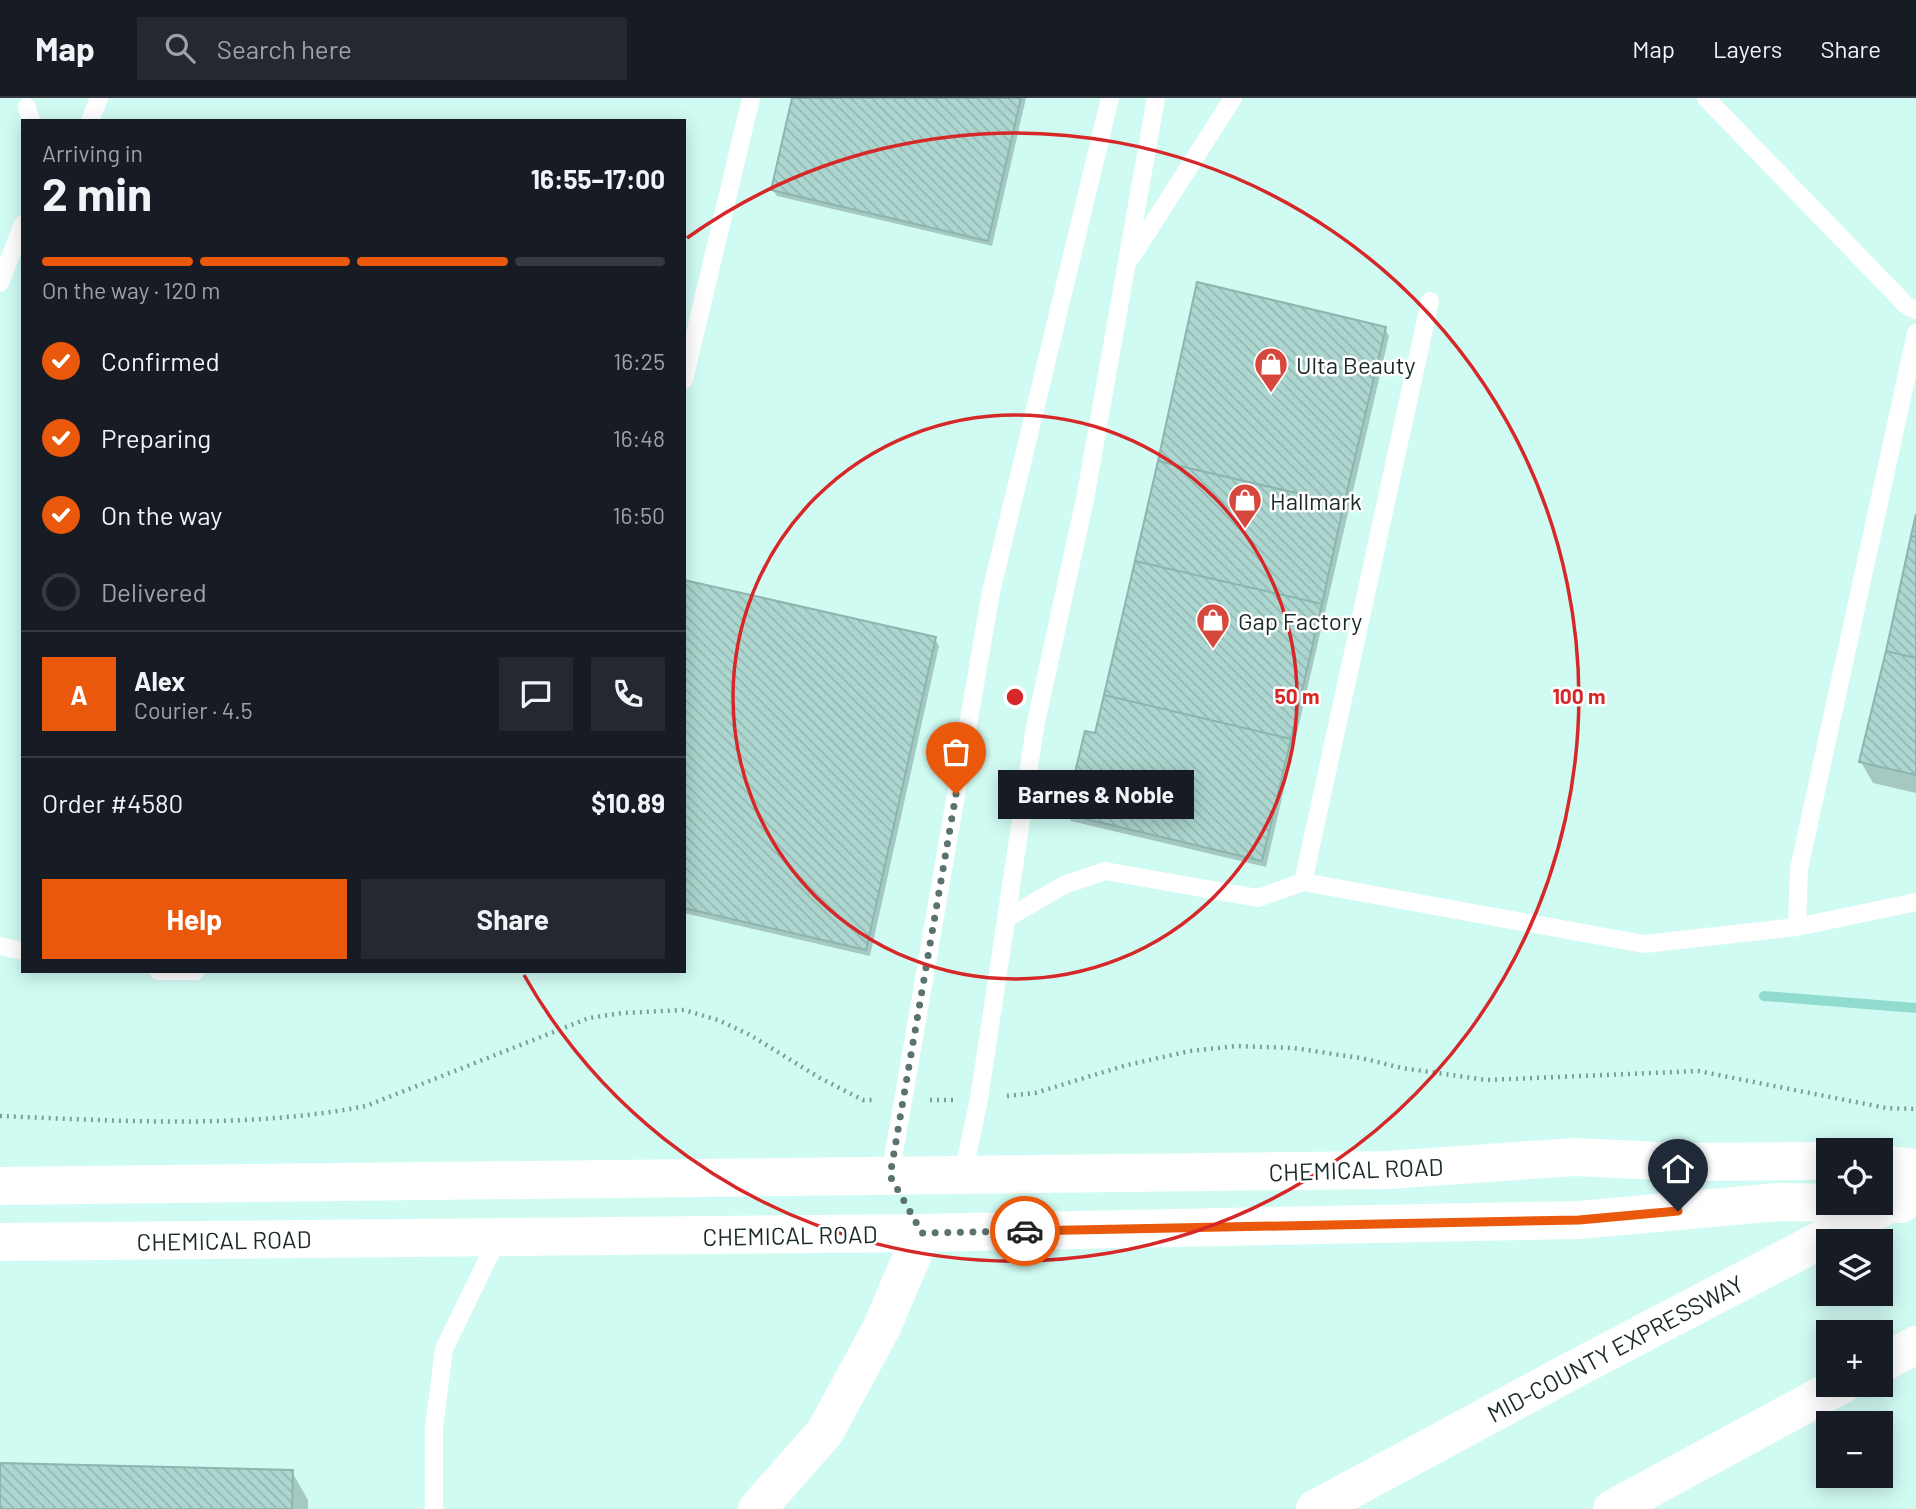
<!DOCTYPE html>
<meta charset="utf-8">
<style>
body{margin:0;font-family:Barlow,sans-serif;background:#242831;color:#f1f3f6;height:100vh;display:flex;flex-direction:column;font-size:26px;white-space:nowrap}
*{box-sizing:border-box;margin:0}
p{font-size:23px;color:#9ea1a6}
.icon{flex:none;width:38px;height:38px;fill:none;stroke:currentColor;stroke-width:2;stroke-linecap:round;stroke-linejoin:round}
.map{position:relative;flex:1;overflow:hidden}
.side{position:absolute;left:21px;top:21px;width:665px;height:854px;display:flex;flex-direction:column;background:#171b24;border-radius:0px;box-shadow:0 4px 18px #0003}
.side>*{flex:none}
.fabs{position:absolute;left:1816px;top:1040px;display:grid;gap:14px}
.fabs a{display:grid;place-items:center;width:77px;height:77px;border-radius:0px;background:#171b24;box-shadow:0 4px 18px #0003;font-size:35px}
.pin{position:absolute;display:grid;place-items:center;width:60px;height:60px;color:#fff;margin:-72px -30px;border-radius:50% 50% 50% 0;rotate:-45deg;box-shadow:0 0 7px #0007}
.pin .icon{rotate:45deg}
.courier{position:absolute;display:grid;place-items:center;width:70px;height:70px;margin:-35px;border:5px solid #ea580c;border-radius:50%;background:#fff;color:#222;box-shadow:0 2px 9px #0007}
.bubble{position:absolute;height:49px;border-radius:0px;background:#171b24;box-shadow:0 4px 18px #0003;font-size:23px;font-weight:700;line-height:49px;text-align:center}
.head em{font-style:normal;font-weight:700}
.head div{display:flex;flex-direction:column-reverse}
.head{display:flex;align-items:center;justify-content:space-between;height:119px;padding:0 21px}
h1{font-size:46px;font-weight:700;line-height:52px}
.bar{display:grid;grid-template-columns:repeat(4,1fr);gap:10px 7px;align-content:center;height:84px;padding:0 21px}
.bar i{height:9px;border-radius:5px;background:#363941}
.bar .on{background:#ea580c}
.bar p{grid-column:span 4}
.line{display:flex;align-items:center;gap:18px;padding:0 21px;border-top:2px solid #363941}
.line div{flex:1}
.round{display:grid;place-items:center;flex:none;width:74px;height:74px;border-radius:0px;background:#242831}
ol{padding:0 21px;list-style:none}
li{display:flex;align-items:center;gap:21px;height:77px}
li p{margin-inline-start:auto}
li .icon{padding:7px;border-radius:50%;background:#ea580c;color:#fff;stroke-width:4}
li:last-child{color:#9ea1a6}
li i{width:38px;height:38px;border:4px solid #363941;border-radius:50%}
.action{display:flex;gap:14px;margin-top:auto;padding:14px 21px}
.action a{flex:1;height:80px;border-radius:0px;background:#ea580c;color:#fff;font-size:28px;font-weight:700;line-height:80px;text-align:center}
.action a+a{background:#242831;color:#f1f3f6}
header{display:flex;align-items:center;gap:42px;box-sizing:border-box;height:98px;padding:0 35px;background:#171b24;border-bottom:2px solid #363941}
header strong{font-size:33px}
nav{display:flex;gap:38px;margin-inline-start:auto;font-size:24px}
.search{width:490px;height:63px;background:#242831;display:flex;align-items:center;gap:18px;box-sizing:border-box;padding:0 24px;border-radius:0px;color:#9ea1a6;font-size:26px}
.map>svg:first-child{display:block}
.shadow{fill:#0003}
.lines{fill:none;stroke-linecap:round;stroke-linejoin:round}
.stream{stroke:#92dbcf;stroke-width:10}
.building{fill:url(#building-back-hatch);stroke:#8cb5ae;stroke-width:2}
.path{stroke:#7e9d98;stroke-width:4.5;stroke-dasharray:2 5;stroke-linecap:butt}
.service{stroke:#fff;stroke-width:18}
.secondary{stroke:#fff;stroke-width:38}
.motorway{stroke:#fff;stroke-width:38}
.done{stroke:#5a736f;stroke-width:7;stroke-dasharray:0 12.6}
.route{stroke:#ea580c;stroke-width:9}
.ring{fill:none;stroke:#d62828;stroke-width:3.5}
.labels{text-anchor:middle;dominant-baseline:central;stroke-width:5;stroke-linejoin:round;paint-order:stroke}
.poi-label{font-size:24px;fill:#1a2a28;stroke:#fff;text-anchor:start}
.street-label{font-size:24px;fill:#1a2a28;stroke:#fff}
.centre{fill:#d62828;stroke:#fff;stroke-width:3.5}
.ring-label{font-size:21px;text-anchor:middle;font-weight:bold;fill:#d62828;stroke:#fff;stroke-width:5;stroke-linejoin:round;paint-order:stroke}
</style>
<header>
<strong>Map</strong>
<div class="search"><svg class="icon" aria-label="search" viewBox="0 0 24 24"><circle cx="10" cy="10" r="6"/><path d="M15 15l6 6"/></svg>Search here</div>
<nav><a>Map</a><a>Layers</a><a>Share</a></nav>
</header>
<div class="map">
<svg width="1916" height="1411" viewBox="0 0 1916 1411">
<defs>
<pattern id="building-back-hatch" width="6" height="6" patternUnits="userSpaceOnUse" patternTransform="scale(1.75)"><rect width="6" height="6" fill="#acd6cf"/><path d="M-1 5l2 2M0 0l6 6M5-1l2 2" fill="none" stroke="#93b8b2"/></pattern>
</defs>
<rect width="100%" height="100%" fill="#d0fbf3"/>
<path class="shadow" d="M794 0H1026L992 148 777 98 773 92Z
M1385 231 1389 238 1266 769 1071 723 1067 716 1097 638Z
M1916 424V695L1873 685 1861 664Z
M684 487 935 541 939 548 870 858 684 815Z
M0 1367 292 1374 308 1402V1411H0Z"/>
<g class="lines">
<path class="stream" d="M1764 898 1916 910"/>
</g>
<path class="building" d="M792 0H1021L988 143 771 92Z
M1197 184 1386 229 1344 406 1158 363Z
M1158 363 1344 406 1322 506 1135 463Z
M1916 416V439L1911 438Z
M1911 438 1916 439V560L1886 553Z
M1135 463 1322 506 1291 641 1104 597Z
M684 482 936 539 866 852 684 810Z
M1886 553 1916 560V677L1859 664Z
M1104 597 1291 641 1262 763 1065 716 1085 633 1095 635Z
M0 1365 293 1372 292 1411H0Z"/>
<g class="lines">
<path class="path" d="M1007 998 1035 995 1127 967 1190 953 1236 948 1293 950 1361 960 1402 970 1487 982 1698 973 1886 1010 1916 1011
M930 1002H953
M0 1018C120 1023 248 1031 366 1008L589 920 622 915 684 912 718 922 750 937 820 980 863 1002H876"/>
<path class="service" d="M1706 0 1907 208 1916 212
M27 9 31 23
M90 23 99 0
M1131 160 1233 0
M0 185 23 126
M1430 203 1303 784 1644 846 1797 829 1916 804
M684 282 751 0
M1007 820 1064 787 1105 773 1258 800 1303 784
M1797 829 1799 771 1916 235
M0 848 23 853
M158 873H196
M963 1076 979 1001 1035 629 1085 401 1156 0
M890 1078 991 494 1110 0
M434 1411V1330L444 1251 498 1140"/>
<path class="secondary" d="M1881 1066 1916 1070
M0 1088 1388 1072 1574 1059 1681 1064 1829 1063
M0 1144 922 1135 1579 1122 1778 1104 1901 1106"/>
<path class="motorway" d="M1881 1266 1916 1247
M757 1411 825 1334 881 1231 922 1135
M1315 1411 1571 1273 1916 1092
M1612 1411 1843 1286"/>
</g>
<g class="lines">
<path class="done" d="M956 696 890 1078 922 1135 1025 1133"/>
<path class="route" d="M1025 1133 1579 1122 1678 1113"/>
</g>
<g class="ring">
<circle cx="1015" cy="599" r="282"/>
<path d="M687 140A564 564 0 1 1 524 877"/>
</g>
<defs>
<g id="shop-pin" transform="scale(1.75)"><path d="M0 17L-7.5 6A9.5 9.5 0 1 1 7.5 6Z" fill="#d6483c" stroke="#fff"/><path d="M-5-2.5h2.3a2.7 3.5 0 0 1 5.4 0H5L5.5 6h-11ZM-1.5-2.5h3a1.5 2.3 0 0 0-3 0Z" fill="#fff"/></g>
</defs>
<g fill-rule="evenodd">
<use href="#shop-pin" x="1271" y="266"/>
<use href="#shop-pin" x="1245" y="402"/>
<use href="#shop-pin" x="1213" y="522"/>
</g>
<g class="labels">
<g class="poi-label">
<text x="1296" y="266">Ulta Beauty</text>
<text x="1270" y="402">Hallmark</text>
<text x="1238" y="522">Gap Factory</text>
</g>
<g class="street-label">
<text transform="translate(1356 1071) rotate(-2)">CHEMICAL ROAD</text>
<text transform="translate(790 1137) rotate(-1)">CHEMICAL ROAD</text>
<text transform="translate(224 1142) rotate(-1)">CHEMICAL ROAD</text>
<text transform="translate(1615 1250) rotate(-28)">MID-COUNTY EXPRESSWAY</text>
</g>
</g>
<circle cx="1015" cy="599" r="10" class="centre"/>
<g class="ring-label">
<text x="1297" y="606">50 m</text>
<text x="1579" y="606">100 m</text>
</g>
</svg>
<div class="fabs">
<a><svg class="icon" aria-label="locate" viewBox="0 0 24 24"><circle cx="12" cy="12" r="6"/><path d="M12 2v4M12 18v4M2 12h4M18 12h4"/></svg></a>
<a><svg class="icon" aria-label="layers" viewBox="0 0 24 24"><path d="M12 4l9 5-9 5-9-5zM3 14l9 5 9-5"/></svg></a>
<a>+</a>
<a>−</a>
</div>
<div class="pin" style="left:956px;top:696px;background:#ea580c"><svg class="icon" aria-label="bag" viewBox="0 0 24 24"><path d="M5 8h14l-1 12H6zM9 8a3 3 0 0 1 6 0"/></svg></div>
<div class="pin" style="left:1678px;top:1113px;background:#1f2937"><svg class="icon" aria-label="home" viewBox="0 0 24 24"><path d="M3 11l9-7 9 7M6 9v11h12V9"/></svg></div>
<div class="courier" style="left:1025px;top:1133px"><svg class="icon" aria-label="car" viewBox="0 0 24 24"><path d="M5 17H2v-5l4-1 3-4h7l3 4 3 1v5h-3M9 17h6M6 11h13"/><circle cx="7" cy="17" r="2"/><circle cx="17" cy="17" r="2"/></svg></div>
<div class="bubble" style="left:998px;top:672px;width:196px">Barnes &amp; Noble</div>
<section class="side">
<div class="head"><div><h1>2 min</h1><p>Arriving in</p></div><em>16:55–17:00</em></div>
<div class="bar"><i class="on"></i><i class="on"></i><i class="on"></i><i></i><p>On the way · 120 m</p></div>
<ol>
<li><svg class="icon" aria-label="check" viewBox="0 0 24 24"><path d="M5 12l5 5 9-10"/></svg>Confirmed<p>16:25</p></li>
<li><svg class="icon" aria-label="check" viewBox="0 0 24 24"><path d="M5 12l5 5 9-10"/></svg>Preparing<p>16:48</p></li>
<li><svg class="icon" aria-label="check" viewBox="0 0 24 24"><path d="M5 12l5 5 9-10"/></svg>On the way<p>16:50</p></li>
<li><i></i>Delivered</li>
</ol>
<div class="line" style="height:126px"><b class="round" style="background:#ea580c;color:#fff">A</b><div><b>Alex</b><p>Courier · 4.5</p></div><a class="round"><svg class="icon" aria-label="chat" viewBox="0 0 24 24"><path d="M4 5h16v11H9l-5 4z"/></svg></a><a class="round"><svg class="icon" aria-label="phone" viewBox="0 0 24 24"><path d="M5 4h4l2 5-3 2q2 4 5 5l2-3 5 2v4C11 20 4 13 5 4z"/></svg></a></div>
<div class="line" style="height:91px"><div>Order #4580</div><b>$10.89</b></div>
<div class="action"><a>Help</a><a>Share</a></div>
</section>
</div>
